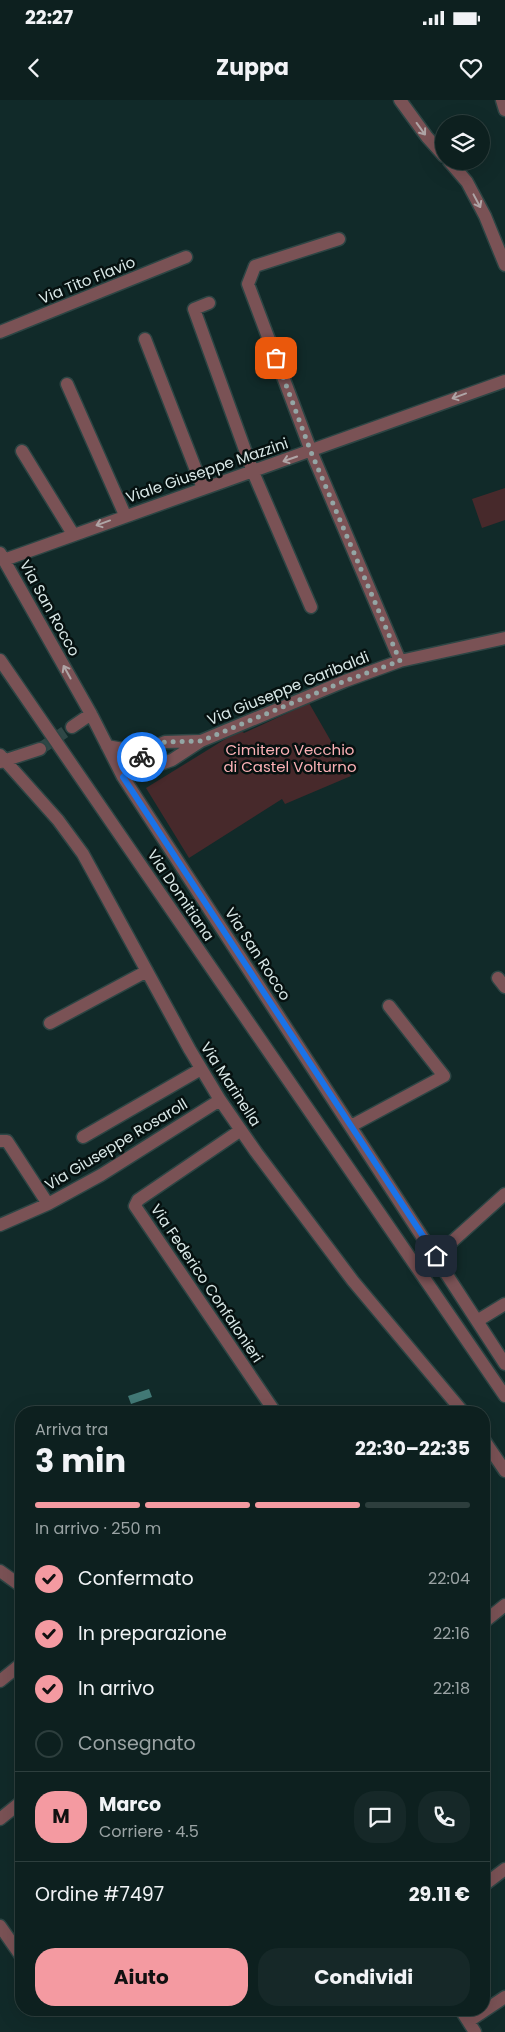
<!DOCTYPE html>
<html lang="it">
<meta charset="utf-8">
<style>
body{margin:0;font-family:Poppins,sans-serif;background:#162828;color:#f1f3f6;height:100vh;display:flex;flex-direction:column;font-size:19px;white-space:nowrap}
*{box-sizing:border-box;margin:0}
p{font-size:16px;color:#9aa3a4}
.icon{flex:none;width:28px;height:28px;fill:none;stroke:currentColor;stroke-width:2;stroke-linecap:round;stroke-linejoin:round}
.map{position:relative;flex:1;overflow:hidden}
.sheet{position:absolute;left:15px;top:1306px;width:475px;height:610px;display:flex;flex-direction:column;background:#0d201f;border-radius:20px;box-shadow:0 5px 20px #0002,0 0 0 1px #2d3e3d}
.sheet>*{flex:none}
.fabs{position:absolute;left:435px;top:15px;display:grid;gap:10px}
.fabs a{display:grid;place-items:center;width:55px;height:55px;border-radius:50%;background:#0d201f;box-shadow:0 5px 20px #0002,0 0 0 1px #2d3e3d;font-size:25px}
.pin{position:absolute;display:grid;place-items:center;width:42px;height:42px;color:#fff;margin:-21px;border-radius:10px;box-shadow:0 2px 8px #0006}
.courier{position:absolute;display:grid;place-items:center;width:50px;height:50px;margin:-25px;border:4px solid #1a73e8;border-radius:50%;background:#fff;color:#222;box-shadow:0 1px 6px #0007}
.summary em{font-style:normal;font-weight:700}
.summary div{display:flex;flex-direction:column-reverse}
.summary{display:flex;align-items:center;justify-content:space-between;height:85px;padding:0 20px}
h1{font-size:32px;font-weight:700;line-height:38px}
.bar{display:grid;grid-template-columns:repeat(4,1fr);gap:8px 5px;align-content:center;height:60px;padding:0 20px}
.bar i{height:6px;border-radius:4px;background:#2d3e3d}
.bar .active{background:#f49aa1}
.bar p{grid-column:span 4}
.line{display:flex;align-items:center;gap:12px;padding:0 20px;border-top:1px solid #2d3e3d}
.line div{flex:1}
.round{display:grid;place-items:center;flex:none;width:52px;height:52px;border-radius:20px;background:#162828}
ol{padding:0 20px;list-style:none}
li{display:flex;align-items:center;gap:15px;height:55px}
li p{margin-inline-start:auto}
li .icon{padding:5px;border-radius:50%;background:#f49aa1;color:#111;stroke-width:4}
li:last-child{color:#9aa3a4}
li i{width:28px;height:28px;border:2px solid #2d3e3d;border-radius:50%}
.button{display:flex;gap:10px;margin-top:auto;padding:10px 20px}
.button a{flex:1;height:58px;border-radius:20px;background:#f49aa1;color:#111;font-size:20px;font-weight:700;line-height:58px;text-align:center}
.button a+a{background:#162828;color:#f1f3f6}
.status{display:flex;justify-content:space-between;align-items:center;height:35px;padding:0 25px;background:#0d201f;direction:ltr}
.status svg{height:14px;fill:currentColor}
header{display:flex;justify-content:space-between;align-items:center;height:65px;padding:0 20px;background:#0d201f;font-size:22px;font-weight:700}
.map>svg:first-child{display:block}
.green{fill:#47292b}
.water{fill:#427976}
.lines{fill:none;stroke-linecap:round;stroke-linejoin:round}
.minor-tunnel{stroke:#2f4746;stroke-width:12;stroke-dasharray:12 6;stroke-linecap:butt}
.minor-casing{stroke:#2d4544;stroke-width:15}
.tertiary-casing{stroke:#2d4544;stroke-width:15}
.minor{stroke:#7a5255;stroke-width:12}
.tertiary{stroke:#7a5255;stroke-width:12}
.oneway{stroke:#afa5a6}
.done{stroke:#94a6a5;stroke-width:5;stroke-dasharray:0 9}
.route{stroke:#1a73e8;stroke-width:6}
.labels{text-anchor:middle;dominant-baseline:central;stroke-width:5;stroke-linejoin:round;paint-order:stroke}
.street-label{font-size:15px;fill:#dae9e8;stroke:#061110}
.park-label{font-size:15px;fill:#fcb1b6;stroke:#061110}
</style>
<div class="status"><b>22:27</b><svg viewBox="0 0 49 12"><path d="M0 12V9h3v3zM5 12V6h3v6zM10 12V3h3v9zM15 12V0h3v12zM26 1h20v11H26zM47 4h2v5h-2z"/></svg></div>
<header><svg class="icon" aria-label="back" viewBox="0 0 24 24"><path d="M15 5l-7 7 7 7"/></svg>Zuppa<svg class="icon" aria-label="heart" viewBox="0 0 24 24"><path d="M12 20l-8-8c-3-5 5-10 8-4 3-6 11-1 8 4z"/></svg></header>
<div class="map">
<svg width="505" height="1932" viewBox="0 0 505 1932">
<rect width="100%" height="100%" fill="#112a29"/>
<path class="green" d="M505 388V420L482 428 472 399Z
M309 603 351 676 285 704 282 699 189 758 146 688 240 630 244 633Z"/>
<path class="water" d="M149 1289 152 1297 131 1304 128 1296Z"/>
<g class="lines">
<path class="minor-tunnel" d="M40 649 72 627"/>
<g class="minor-casing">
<path id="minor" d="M400 0 427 37 444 56
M502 0 505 10
M449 61 467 82 485 116 505 165
M339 139 255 166 248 184 311 351 400 561
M209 203 194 209 253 372 311 507
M0 232 186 157
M145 239 203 388
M67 284 125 415
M22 351 73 434
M0 453 91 614 123 677 505 1264
M4 460 505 281
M72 627 91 614
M107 646 133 651 149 649
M0 655 58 720 83 754 190 950 220 1000 256 1052 353 1181 463 1312
M0 662 40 649
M125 675 149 649 165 642 200 641
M123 677 172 660 201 641 345 581 400 561 505 538
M498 878 505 887
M50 923 147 871
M351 1026 444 976 389 906
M241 1030 138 1100 135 1106 275 1312
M83 1037 201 969
M0 1041H7L48 1104
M0 1125 48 1104 101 1075 220 1000
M436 1156 505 1094
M477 1221 505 1204
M484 1340 505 1371
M0 1471 21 1486
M484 1522 505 1505
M0 1581 21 1564
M0 1719 21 1702
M484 1785 505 1769
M0 1826 21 1856
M461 1910 475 1932
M469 1921 505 1897"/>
</g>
<g class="tertiary-casing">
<path id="tertiary" d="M0 560 505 1296"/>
</g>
<use href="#minor" class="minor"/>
<use href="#tertiary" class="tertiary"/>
</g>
<defs><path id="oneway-shaft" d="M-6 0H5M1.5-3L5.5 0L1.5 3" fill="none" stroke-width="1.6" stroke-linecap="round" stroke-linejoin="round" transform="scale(1.25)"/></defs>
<g class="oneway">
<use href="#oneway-shaft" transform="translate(421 29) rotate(54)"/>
<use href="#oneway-shaft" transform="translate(477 101) rotate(62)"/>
<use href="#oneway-shaft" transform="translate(459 296) rotate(160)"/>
<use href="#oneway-shaft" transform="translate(290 359) rotate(161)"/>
<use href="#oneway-shaft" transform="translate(103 423) rotate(160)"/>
<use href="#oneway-shaft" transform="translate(67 572) rotate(-119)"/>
</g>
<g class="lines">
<path class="done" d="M142 657 150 649 165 642 201 641 345 581 400 561 311 352 276 258"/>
<path class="route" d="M142 657 123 677 436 1156"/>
</g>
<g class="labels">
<g class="street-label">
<text transform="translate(87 180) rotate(-22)">Via Tito Flavio</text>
<text transform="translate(207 370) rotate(-19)">Viale Giuseppe Mazzini</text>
<text transform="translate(50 508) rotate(61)">Via San Rocco</text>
<text transform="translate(288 588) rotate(-22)">Via Giuseppe Garibaldi</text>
<text transform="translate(181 795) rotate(56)">Via Domitiana</text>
<text transform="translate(258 854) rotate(57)">Via San Rocco</text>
<text transform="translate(231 984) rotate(57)">Via Marinella</text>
<text transform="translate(116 1044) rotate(-31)">Via Giuseppe Rosaroll</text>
<text transform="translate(207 1183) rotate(56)">Via Federico Confalonieri</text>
</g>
<g class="park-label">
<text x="290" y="649">Cimitero Vecchio<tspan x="290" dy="17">di Castel Volturno</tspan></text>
</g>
</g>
</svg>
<div class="fabs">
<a><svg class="icon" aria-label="layers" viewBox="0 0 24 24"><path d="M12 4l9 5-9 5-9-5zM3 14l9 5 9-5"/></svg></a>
</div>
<div class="pin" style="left:276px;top:258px;background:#ea580c"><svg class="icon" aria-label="bag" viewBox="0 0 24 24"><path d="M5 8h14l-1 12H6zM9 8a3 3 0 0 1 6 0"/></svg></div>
<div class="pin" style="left:436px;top:1156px;background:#1f2937"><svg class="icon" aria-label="home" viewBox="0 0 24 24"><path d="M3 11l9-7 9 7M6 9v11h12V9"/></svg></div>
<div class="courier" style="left:142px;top:657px"><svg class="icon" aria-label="bike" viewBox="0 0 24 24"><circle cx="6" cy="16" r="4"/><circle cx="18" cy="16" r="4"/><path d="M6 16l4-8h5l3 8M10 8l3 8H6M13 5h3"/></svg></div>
<section class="sheet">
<div class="summary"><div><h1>3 min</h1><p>Arriva tra</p></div><em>22:30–22:35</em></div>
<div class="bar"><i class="active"></i><i class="active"></i><i class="active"></i><i></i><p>In arrivo · 250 m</p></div>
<ol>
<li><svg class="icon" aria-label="check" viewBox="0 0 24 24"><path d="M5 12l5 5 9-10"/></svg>Confermato<p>22:04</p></li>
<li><svg class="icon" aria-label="check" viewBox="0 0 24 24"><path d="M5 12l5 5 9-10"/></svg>In preparazione<p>22:16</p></li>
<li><svg class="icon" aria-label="check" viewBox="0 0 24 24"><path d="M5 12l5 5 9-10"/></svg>In arrivo<p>22:18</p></li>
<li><i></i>Consegnato</li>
</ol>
<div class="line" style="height:90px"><b class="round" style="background:#f49aa1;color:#111">M</b><div><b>Marco</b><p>Corriere · 4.5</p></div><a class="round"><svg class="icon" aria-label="chat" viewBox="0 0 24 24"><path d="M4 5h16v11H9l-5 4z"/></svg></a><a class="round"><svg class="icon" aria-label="phone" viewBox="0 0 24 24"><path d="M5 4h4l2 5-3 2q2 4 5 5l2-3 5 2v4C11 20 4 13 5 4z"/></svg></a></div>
<div class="line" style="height:65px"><div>Ordine #7497</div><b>29.11 €</b></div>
<div class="button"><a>Aiuto</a><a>Condividi</a></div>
</section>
</div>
